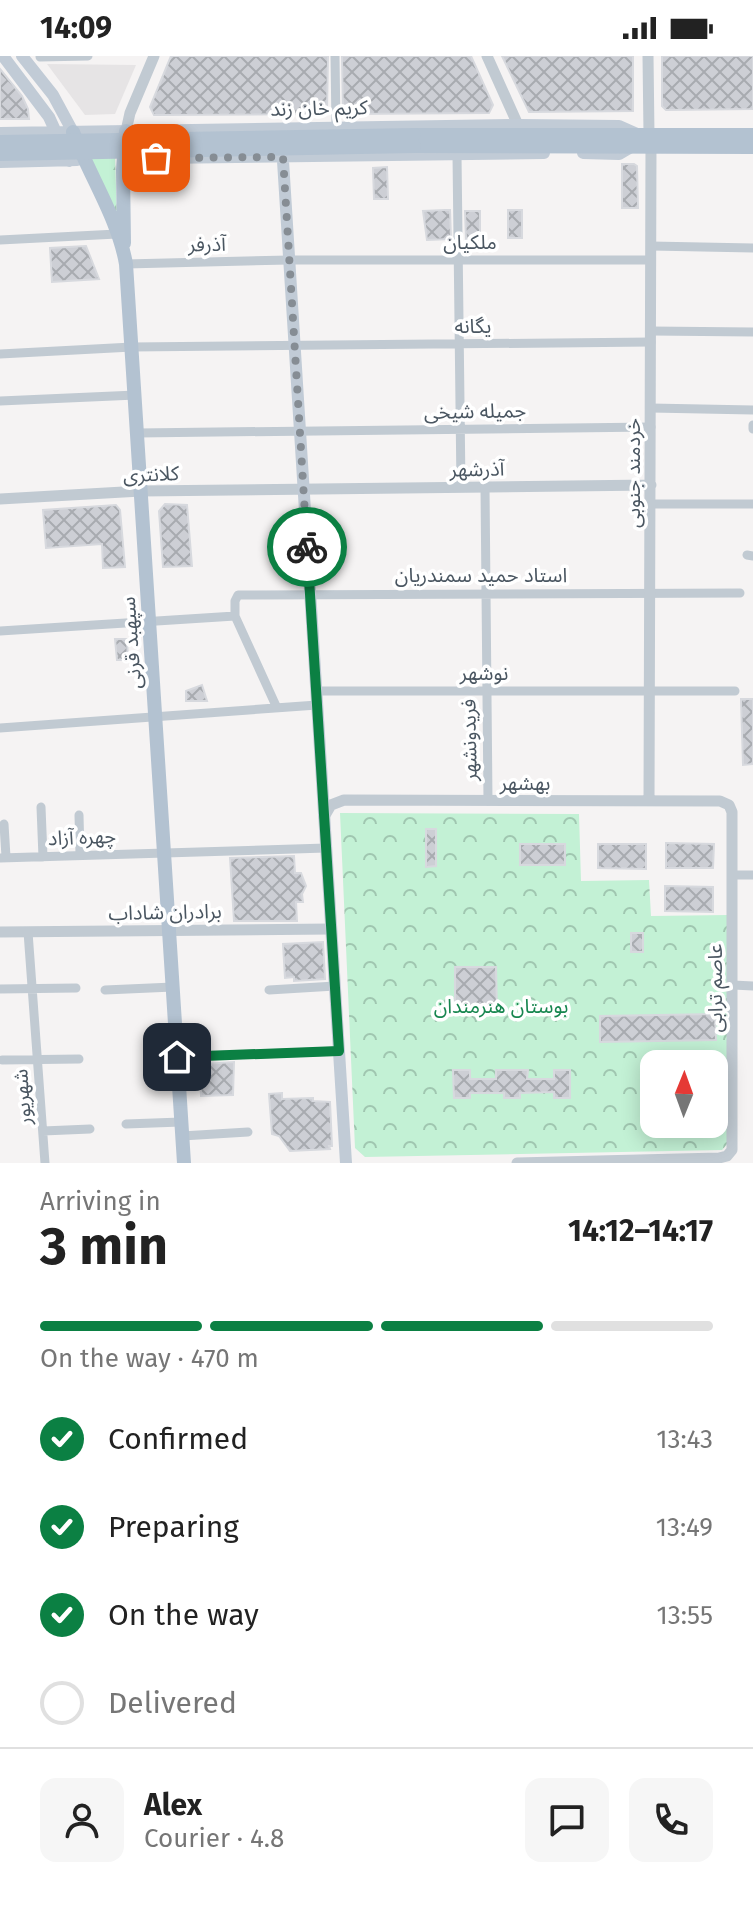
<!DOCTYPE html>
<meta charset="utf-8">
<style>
body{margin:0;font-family:"Fira Sans","Noto Sans Arabic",sans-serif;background:#f6f6f6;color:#222;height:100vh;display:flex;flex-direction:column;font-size:30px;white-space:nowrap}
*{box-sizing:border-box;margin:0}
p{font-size:26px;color:#767676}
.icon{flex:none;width:44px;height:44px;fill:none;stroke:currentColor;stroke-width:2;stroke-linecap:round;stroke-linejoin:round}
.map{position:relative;height:1107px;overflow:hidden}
.side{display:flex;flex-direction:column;background:#fff;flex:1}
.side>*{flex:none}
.needle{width:52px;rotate:1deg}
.fabs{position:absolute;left:640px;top:994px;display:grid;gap:16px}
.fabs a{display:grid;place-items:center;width:88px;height:88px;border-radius:16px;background:#fff;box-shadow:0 4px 20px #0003;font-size:40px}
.pin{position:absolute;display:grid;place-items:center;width:68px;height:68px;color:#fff;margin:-34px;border-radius:16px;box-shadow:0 4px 12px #0006}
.courier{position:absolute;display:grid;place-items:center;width:80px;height:80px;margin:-40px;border:6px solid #0b8043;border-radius:50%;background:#fff;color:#222;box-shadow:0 2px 10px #0007}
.headline em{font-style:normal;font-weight:700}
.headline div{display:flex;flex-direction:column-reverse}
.headline{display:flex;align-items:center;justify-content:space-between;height:136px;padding:0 40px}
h1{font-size:52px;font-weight:700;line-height:60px}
.bar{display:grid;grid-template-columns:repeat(4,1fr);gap:12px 8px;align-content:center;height:96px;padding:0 40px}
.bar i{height:10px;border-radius:6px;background:#e0e0e0}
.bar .active{background:#0b8043}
.bar p{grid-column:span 4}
.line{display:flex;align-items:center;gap:20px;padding:0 40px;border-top:2px solid #e0e0e0}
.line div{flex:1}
.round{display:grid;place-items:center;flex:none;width:84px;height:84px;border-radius:16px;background:#f6f6f6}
ol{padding:0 40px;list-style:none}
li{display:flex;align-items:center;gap:24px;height:88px}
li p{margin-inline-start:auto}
li .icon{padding:8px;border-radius:50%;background:#0b8043;color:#fff;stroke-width:4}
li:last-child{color:#767676}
li i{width:44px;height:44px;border:4px solid #e0e0e0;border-radius:50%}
.status{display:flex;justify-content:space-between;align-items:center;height:56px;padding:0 40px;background:#fff;direction:ltr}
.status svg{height:22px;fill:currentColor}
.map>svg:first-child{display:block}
.education{fill:#e6e4e5}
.forest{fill:url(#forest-firs)}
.park{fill:url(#park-crowns);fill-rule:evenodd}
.building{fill:url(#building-cross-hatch);stroke:#d7d9de;stroke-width:2}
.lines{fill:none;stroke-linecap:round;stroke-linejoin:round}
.minor{stroke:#c1cad2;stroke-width:9}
.tertiary{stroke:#c1cad2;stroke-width:11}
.secondary{stroke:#c1cbd6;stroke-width:12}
.primary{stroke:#b3c2d1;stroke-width:14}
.primary-bridge{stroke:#b3c2d1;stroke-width:14}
.done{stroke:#868d94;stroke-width:8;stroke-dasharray:0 14.4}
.route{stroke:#0b8043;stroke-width:10}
.labels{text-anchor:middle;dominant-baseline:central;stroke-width:7;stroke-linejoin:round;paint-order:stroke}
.street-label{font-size:20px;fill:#4a5661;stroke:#fff}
.park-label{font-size:20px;fill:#17864f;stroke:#fff}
</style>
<div class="status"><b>14:09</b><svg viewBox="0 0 49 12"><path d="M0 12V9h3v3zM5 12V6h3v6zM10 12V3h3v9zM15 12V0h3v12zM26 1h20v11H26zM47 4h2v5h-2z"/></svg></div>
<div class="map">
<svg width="753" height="1107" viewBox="0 0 753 1107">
<defs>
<pattern id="forest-firs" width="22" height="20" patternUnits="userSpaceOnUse" patternTransform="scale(2)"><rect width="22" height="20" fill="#c3f1d5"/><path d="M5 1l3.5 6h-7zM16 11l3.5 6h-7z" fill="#a0c6b0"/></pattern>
<pattern id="park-crowns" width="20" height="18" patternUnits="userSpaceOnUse" patternTransform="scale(2)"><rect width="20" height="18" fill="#c3f1d5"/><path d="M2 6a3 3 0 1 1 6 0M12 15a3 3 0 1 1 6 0" fill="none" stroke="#a0c6b0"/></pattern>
<pattern id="building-cross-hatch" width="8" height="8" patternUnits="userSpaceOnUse" patternTransform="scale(2)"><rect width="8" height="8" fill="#cdcfd5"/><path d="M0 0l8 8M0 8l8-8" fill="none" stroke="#a8abb0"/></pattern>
</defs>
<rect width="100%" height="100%" fill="#f5f3f3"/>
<path class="education" d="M47 8 136 9 115 58 85 59Z"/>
<path class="forest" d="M115 99 117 165 88 100Z"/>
<path class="park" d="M340 757 579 758 581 825 649 824 651 860 727 859 729 1086 722 1094 365 1101 355 1092ZM654 1008H714V1068H654Z"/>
<path class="building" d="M171 0H328L327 56 319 58 154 59 150 51Z
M342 0H471L493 49 489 57 346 58 343 56Z
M502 0H633V55L529 56Z
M662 0H753V53L666 54 662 50Z
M0 13 22 40 28 53 29 63H0Z
M622 108H634L637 110 638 152H622Z
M387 111 388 143H374L373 112Z
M445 154H450L451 183 427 184 423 155Z
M508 154H522V182H508Z
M465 155H480V183H466Z
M86 190 99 223 52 226 50 192Z
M165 448 187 449 192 510 163 511 159 455Z
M116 449 120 454 125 511 103 512 102 488 46 492 43 454Z
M115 583H127L128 604H117Z
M202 629 207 645H186V635Z
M741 643H753V708L743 709Z
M426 773H436V810L426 811Z
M666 787 714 788 713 812H666Z
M520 788H565V809H520Z
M598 788H646V813L598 812Z
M294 800 295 817H301L306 830 302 838 303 846H296L297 865H234L230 802Z
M665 830 713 831V856L665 855Z
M631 877H643V896H631Z
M323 886 325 923 294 925V921L285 922 283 888Z
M455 911H496L497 954 455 955Z
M715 958 716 984 600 986V960Z
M234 1006 233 1039 201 1040 200 1014 204 1008Z
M453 1014H470V1023H496V1014H528L527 1023H554V1014H570V1042H554V1036L520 1037V1042H504V1037H470V1042H454Z
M282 1037V1043L313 1042V1045L330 1046 332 1090H329L330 1093 290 1095 279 1080 272 1078 269 1038Z"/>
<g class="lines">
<path class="minor" d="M335 0 336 71
M40 1 88 0
M457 99 461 431
M0 184 117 178
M651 190 753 192
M126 208 289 204H651
M651 275 753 276
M0 298 132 291 651 286
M0 345 136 339
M651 352 753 354
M753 369V373
M138 377 651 371
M485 431 488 745
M651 448H753
M747 499 753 500
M235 560 277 652
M0 575 235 560V545L238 539 740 537
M316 635H735
M0 672 317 649
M41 751 43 801
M79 759 80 799
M4 768 6 801
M0 802 326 792
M732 819H753
M28 876 45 1107
M733 929 753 930
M0 933 76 932
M105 934 173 931
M269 934 335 930
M177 1001 339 995
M2 1004 79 1003
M126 1068 181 1066
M43 1075 90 1073
M182 1080 248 1076"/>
<path class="tertiary" d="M487 0 518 69
M648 0 649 78
M126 75 130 57 154 0
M0 443 141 435 651 429
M649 745 651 89
M324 761 331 749 344 744 720 745 729 749 732 756V1094L727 1100 719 1102 517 1107
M0 876 331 873"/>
<path class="secondary" d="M3 0 49 61 69 105
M22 0 53 39 73 76
M281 73 346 1107
M0 77 518 69 619 70 637 78
M583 97 619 98 631 91
M159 102 544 97
M0 106 77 104"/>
<path class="primary" d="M73 76C89 119 118 162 126 208L184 1107
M414 79H753
M414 90 753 91
M124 187 123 114 126 75"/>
<path class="primary-bridge" d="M0 86 414 79
M0 98 414 90"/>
</g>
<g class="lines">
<path class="done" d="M156 102 283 101 307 491"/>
<path class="route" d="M177 1001 339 995 307 491"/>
</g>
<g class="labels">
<g class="street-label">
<text transform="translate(319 52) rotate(-1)">کریم خان زند</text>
<text x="470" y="186">ملکیان</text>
<text transform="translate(207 188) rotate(-1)">آذرفر</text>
<text x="473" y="270">یگانه</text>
<text transform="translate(475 355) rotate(-1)">جمیله شیخی</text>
<text transform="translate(477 413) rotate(-1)">آذرشهر</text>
<text transform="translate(633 417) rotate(-90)">خردمند جنوبی</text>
<text transform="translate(151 418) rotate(-2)">کلانتری</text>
<text x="481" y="519">استاد حمید سمندریان</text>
<text transform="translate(131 587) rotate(-94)">سپهبد قرنی</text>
<text x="484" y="617">نوشهر</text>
<text transform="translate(469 684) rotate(-91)">فریدونشهر</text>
<text x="525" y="727">بهشهر</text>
<text transform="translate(82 781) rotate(-2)">چهره آزاد</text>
<text transform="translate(165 856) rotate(-1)">برادران شاداب</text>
<text transform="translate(715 932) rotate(-90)">عاصم ترابی</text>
<text transform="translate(22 1041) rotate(-94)">شهریور</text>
</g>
<g class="park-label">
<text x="501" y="950">بوستان هنرمندان</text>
</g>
</g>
</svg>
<div class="fabs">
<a><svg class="needle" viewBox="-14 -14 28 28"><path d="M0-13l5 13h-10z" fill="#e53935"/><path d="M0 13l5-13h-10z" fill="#767676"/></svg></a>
</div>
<div class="pin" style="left:156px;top:102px;background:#ea580c"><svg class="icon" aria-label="bag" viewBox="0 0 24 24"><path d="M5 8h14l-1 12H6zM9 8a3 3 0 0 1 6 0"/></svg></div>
<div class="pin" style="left:177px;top:1001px;background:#1f2937"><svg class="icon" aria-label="home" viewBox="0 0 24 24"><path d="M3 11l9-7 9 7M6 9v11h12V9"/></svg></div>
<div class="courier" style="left:307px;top:491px"><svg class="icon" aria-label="bike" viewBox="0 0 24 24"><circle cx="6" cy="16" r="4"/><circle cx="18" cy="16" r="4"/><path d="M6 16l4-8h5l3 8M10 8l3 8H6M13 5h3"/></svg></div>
</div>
<section class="side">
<div class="headline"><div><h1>3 min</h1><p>Arriving in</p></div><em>14:12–14:17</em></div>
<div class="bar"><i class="active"></i><i class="active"></i><i class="active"></i><i></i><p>On the way · 470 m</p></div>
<ol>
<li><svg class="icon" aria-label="check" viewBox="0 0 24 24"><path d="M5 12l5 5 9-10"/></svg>Confirmed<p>13:43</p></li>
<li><svg class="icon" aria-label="check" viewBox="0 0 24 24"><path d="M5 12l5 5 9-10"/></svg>Preparing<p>13:49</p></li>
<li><svg class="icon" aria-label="check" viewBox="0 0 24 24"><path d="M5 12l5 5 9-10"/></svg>On the way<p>13:55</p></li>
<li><i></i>Delivered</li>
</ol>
<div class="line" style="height:144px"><a class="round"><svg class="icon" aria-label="person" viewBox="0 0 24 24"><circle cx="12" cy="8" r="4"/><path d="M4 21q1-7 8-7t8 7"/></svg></a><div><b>Alex</b><p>Courier · 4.8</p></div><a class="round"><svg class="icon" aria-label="chat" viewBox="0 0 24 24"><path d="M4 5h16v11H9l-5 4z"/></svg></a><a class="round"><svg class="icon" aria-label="phone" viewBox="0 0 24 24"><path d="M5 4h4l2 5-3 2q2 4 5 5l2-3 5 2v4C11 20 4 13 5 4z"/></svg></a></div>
</section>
